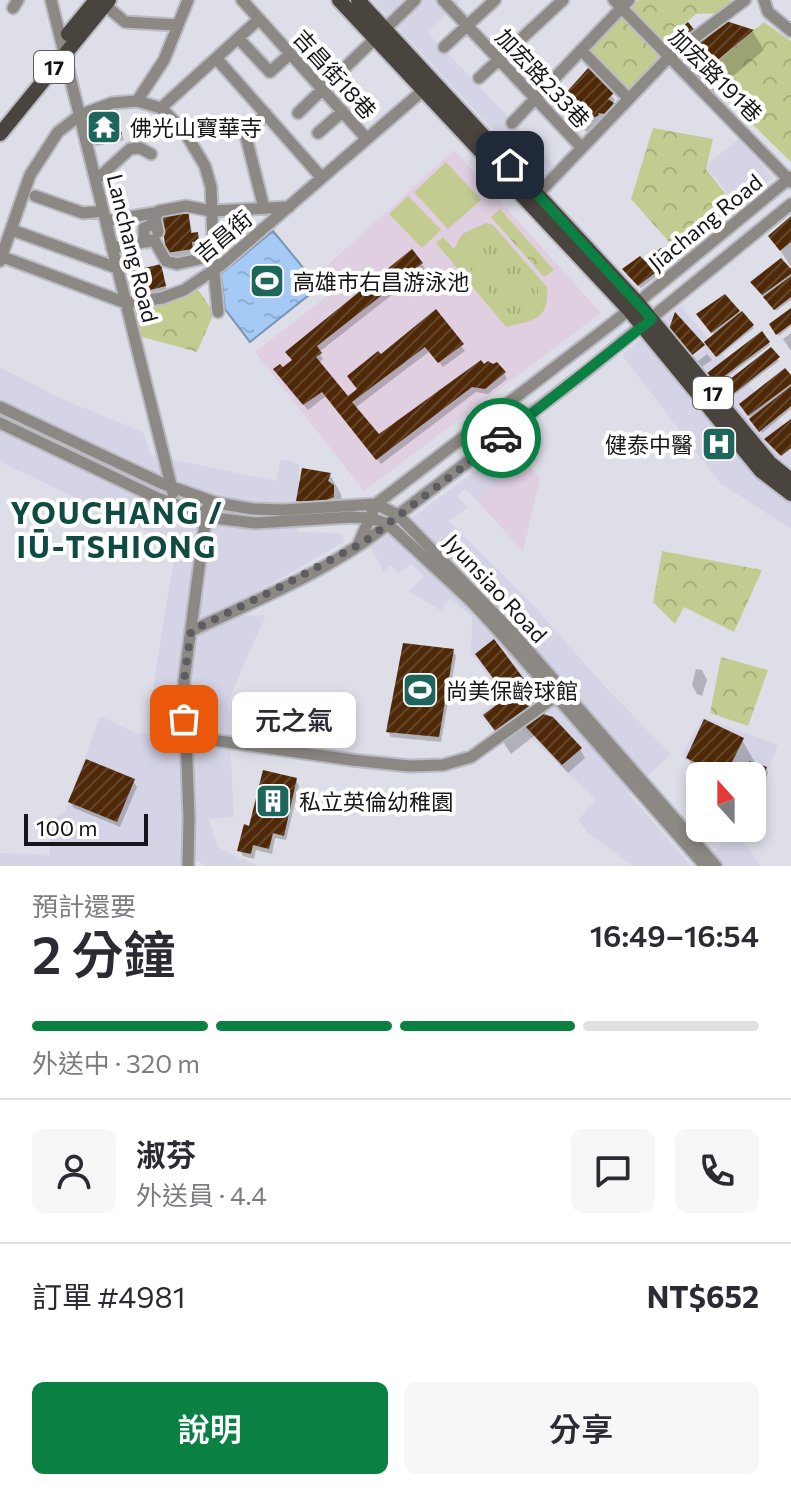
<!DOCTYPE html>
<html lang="zh-TW">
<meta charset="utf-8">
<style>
body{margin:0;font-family:Commissioner,"Noto Sans TC",sans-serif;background:#f7f7f7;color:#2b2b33;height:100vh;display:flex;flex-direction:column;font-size:30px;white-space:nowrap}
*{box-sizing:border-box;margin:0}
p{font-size:26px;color:#7c7c81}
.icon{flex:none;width:44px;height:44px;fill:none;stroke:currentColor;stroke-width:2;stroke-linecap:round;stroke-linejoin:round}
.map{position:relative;height:866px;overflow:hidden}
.details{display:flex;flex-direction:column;background:#fff;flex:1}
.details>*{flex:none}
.needle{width:52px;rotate:339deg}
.fabs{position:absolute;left:686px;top:762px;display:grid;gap:16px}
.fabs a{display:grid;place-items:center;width:80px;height:80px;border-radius:12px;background:#fff;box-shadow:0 4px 12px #0003;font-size:40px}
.scale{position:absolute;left:24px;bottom:20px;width:124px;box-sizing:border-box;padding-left:8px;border:4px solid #16161a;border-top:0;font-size:22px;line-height:28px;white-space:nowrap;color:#16161a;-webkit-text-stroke:6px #fff;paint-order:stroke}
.pin{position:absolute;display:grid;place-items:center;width:68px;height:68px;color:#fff;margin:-34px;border-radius:16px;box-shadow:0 4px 12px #0006}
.courier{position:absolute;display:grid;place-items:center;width:80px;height:80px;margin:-40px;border:6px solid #0b8043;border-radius:50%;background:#fff;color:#222;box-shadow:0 2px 10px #0007}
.bubble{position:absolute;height:56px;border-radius:12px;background:#fff;box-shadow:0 4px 12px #0003;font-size:26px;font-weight:600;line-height:56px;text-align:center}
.head em{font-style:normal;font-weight:600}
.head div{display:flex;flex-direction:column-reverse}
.head{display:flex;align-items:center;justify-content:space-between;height:136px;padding:0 32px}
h1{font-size:52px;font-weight:600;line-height:60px}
.bar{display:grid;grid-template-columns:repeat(4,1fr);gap:12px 8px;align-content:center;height:96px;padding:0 32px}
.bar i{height:10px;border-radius:6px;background:#e1e1e2}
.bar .active{background:#0b8043}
.bar p{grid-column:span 4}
.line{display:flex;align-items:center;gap:20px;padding:0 32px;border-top:2px solid #e1e1e2}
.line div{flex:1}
.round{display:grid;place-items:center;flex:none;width:84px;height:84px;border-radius:12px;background:#f7f7f7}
.primary-button{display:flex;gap:16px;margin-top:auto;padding:16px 32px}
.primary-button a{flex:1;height:92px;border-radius:12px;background:#0b8043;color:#fff;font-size:32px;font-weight:600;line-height:92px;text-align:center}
.primary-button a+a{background:#f7f7f7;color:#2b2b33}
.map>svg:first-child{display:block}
.built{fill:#d5d4e6}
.education{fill:#dfcfe1}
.grass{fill:url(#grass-tufts)}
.park{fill:url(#park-crowns)}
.pitch{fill:#c3cc90;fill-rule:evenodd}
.water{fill:url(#water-ripples);stroke:#7a94b3;stroke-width:2}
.shadow{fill:#0003}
.building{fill:url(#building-hatch)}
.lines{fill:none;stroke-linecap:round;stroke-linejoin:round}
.minor-casing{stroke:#babac3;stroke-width:15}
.major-casing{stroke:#babac3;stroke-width:18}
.minor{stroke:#8c8985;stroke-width:11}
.major{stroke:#49443e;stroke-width:14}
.done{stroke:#5c5c62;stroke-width:8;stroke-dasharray:0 14.4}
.route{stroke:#0b8043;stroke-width:10}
.labels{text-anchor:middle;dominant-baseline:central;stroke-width:8;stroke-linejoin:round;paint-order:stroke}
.shield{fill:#fff;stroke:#5c5c5f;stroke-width:2}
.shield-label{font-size:20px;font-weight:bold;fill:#16161a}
.street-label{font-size:22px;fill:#16161a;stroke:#fff}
.poi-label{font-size:22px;fill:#16161a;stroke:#fff;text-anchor:start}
.district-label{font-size:30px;font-weight:bold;letter-spacing:2px;fill:#0f4b43;stroke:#fff}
</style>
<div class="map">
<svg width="791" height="866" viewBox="0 0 791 866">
<defs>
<pattern id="grass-tufts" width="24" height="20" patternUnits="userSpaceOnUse" patternTransform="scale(2)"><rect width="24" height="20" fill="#c3cc90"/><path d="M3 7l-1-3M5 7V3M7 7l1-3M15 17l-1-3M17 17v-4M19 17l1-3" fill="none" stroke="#a7ae7c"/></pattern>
<pattern id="park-crowns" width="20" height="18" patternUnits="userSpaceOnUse" patternTransform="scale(2)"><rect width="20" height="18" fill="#c3cc90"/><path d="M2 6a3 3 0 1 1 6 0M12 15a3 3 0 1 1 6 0" fill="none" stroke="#a7ae7c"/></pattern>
<pattern id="water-ripples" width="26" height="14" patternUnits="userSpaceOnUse" patternTransform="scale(2)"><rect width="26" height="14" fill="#a5caf5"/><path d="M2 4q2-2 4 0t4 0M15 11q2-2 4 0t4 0" fill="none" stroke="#8dadd1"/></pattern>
<pattern id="building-hatch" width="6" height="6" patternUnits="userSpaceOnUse" patternTransform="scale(2)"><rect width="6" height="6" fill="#4f2907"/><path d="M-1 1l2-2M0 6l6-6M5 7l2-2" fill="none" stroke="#64462b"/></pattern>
</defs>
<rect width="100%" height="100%" fill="#dedee8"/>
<path class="built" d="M372 0H461L428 33 557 168 543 183Z
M740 138 773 178 738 206 705 166Z
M680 306 791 433V529L720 483 622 355Z
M0 367 62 399 143 432 151 455 276 481 281 459 299 464V532L340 533 344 542 216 616 266 615 228 701 234 817 209 819 218 848 258 866H207L183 854 180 866H0V853L50 855 48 822 65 812 100 716 133 732 149 734 150 710 165 611 177 545 0 462Z
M495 457 505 458 514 467 477 501 465 489 457 496 468 507 449 521 535 607 607 689 671 754 629 794 691 866H633L588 833 578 820 596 800 521 728 502 741 480 715 501 694 471 653 472 617 450 598 441 611 409 591 424 576 411 564 399 573 390 565 383 572 371 547Z
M703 717 778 745 752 814V776H706L681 756Z
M725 828H747L742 840 761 866H700L720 846Z"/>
<path class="education" d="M454 150 601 313 364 491 255 352 331 293 317 275Z
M514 450 540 478 523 551 477 501 513 467 505 458Z"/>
<path class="grass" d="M484 232 496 236 538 287V303C529 315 519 318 506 312L463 261C462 245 468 236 484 232Z"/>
<path class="park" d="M638 0H730L734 4 723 13 696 14 662 43 629 9Z
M621 14 663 55 628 93 587 50Z
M764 22 791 41V162L702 75Z
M653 128 713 139 706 169 734 205 679 253 631 199Z
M500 209 554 270 544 277 491 217Z
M197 288 214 313 197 352 139 336 131 306Z
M662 551 762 570 734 632 684 607 675 624 653 602Z
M721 657 768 670 748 726 710 713Z"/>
<path class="pitch" d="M446 162 481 200 448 229 414 192Z
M408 196 441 230 422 248 389 214Z
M486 223 493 225 547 287C550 321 531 320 506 327L436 243 443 237 454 249 462 234ZM484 232 496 236 538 287V303C529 315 519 318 506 312L463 261C462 245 468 236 484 232Z"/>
<path class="water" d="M273 231 319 287 250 342 225 309 221 274Z"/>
<path class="shadow" d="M723 22 753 32 764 50 708 97 688 76Z
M605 82 609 88 607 90 615 100 612 104 615 110 608 119 599 118 601 122 588 133 566 114 562 108 569 101 566 96Z
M117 120 124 140 96 146 93 141Z
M187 211 193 234H197L201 246 194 247 195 254 171 258 168 253Z
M791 219V267L771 236Z
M661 250 673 264 641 288 626 274 645 264Z
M422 264 425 269 319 352 323 359 319 363 348 399 359 390 381 356 436 312 465 351 443 367 430 351 355 408 379 437 483 366 504 373 507 379 488 394 476 392 381 464 326 396 308 410 279 375Z
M791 268V300L776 311 753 285Z
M162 271 167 290 142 296 139 292Z
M791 310V326L779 336 772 325Z
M738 312 754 328 718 357 707 343 715 336 702 320Z
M791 333V351L783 339Z
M761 334 770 345 718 383 710 373Z
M771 349 779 361 730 398 722 388Z
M707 354 712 360 702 367 698 361Z
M791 378V409L762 433 741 404Z
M330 475 341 494 344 516 309 520 298 501Z
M453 651 456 656 441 742 391 737 388 732Z
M477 655 537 700 547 717 580 749 585 758 568 773 534 736 511 754 486 716 508 699Z
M696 669 702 670 707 680 702 696 697 694 692 685Z
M742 740 757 766 766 769 768 773 752 817V776H700V778L688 758Z
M296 780 299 786 286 840 275 838 272 854 256 850 254 859 243 856 240 851 250 828Z
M133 781 137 787 120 827 74 808 70 802Z"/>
<path class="building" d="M723 20 754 30 696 78 675 57Z
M688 22 697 33 674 52 665 41Z
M590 66 607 81 604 84 614 93 608 99 614 103 605 114 598 113 599 115 593 118 583 129 560 108 568 99 563 96Z
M115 112 122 134 91 142 86 120Z
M188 208 191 233 198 232 199 241 192 242 193 249 166 253 161 213Z
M791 216V242L780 251 768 236Z
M661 248 673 259 638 286 622 269 640 256 645 261Z
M412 249 423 263 317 346 322 353 316 357 348 396 357 389 347 376 378 351 381 354 436 309 464 344 438 363 425 347 352 402 379 434 481 360 484 364 488 361 493 364 497 362 506 372 485 389 472 387 376 460 322 392 303 405 273 369 280 364 283 367 292 360 285 352Z
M781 258 791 269V274L762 295 750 282Z
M161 264 166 286 138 293 132 271Z
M791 276V297L774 310 763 297Z
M725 294 740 311 711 333 696 314Z
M791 308V324L776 335 769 324Z
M742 311 754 325 716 357 704 342Z
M675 312 705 345 691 356 669 329Z
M762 331 770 342 715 383 707 373Z
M771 347 780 357 728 398 720 387Z
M785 368 791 375V384L748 416 739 404Z
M791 386V406L759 432 749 419Z
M791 419V448L781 456 764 439Z
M302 468 331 473 328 481 334 485V497L319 503 296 501Z
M494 639 539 699V703L499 736 483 715 507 697 475 654Z
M403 643 454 649 439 737 386 732Z
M543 714 553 717 582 748 562 765 525 726Z
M704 719 744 738 725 776 686 758Z
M86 759 135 779 117 822 68 802Z
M749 761 767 767 752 808V776H743Z
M263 770 297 778 284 836 273 833 269 849 253 845 251 854 237 851 244 824 249 826Z"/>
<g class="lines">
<g class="minor-casing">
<path id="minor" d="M51 0 173 493
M242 0 367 139
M443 0 582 148
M614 0 791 182
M764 0 768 12 791 31
M105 5 125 22 176 25
M13 8 18 0
M238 38 270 72 290 54
M444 47 495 0
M581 50 629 99
M216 58 322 178
M479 78 563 0
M137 101 164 60 188 0
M161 108 259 19
M298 113 415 0
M512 123 629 0
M318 133 342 112
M96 180 130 149 140 148 151 154
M35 196 83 213 103 211
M533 199 670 56 745 0
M264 208 245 133 266 114
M106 221 154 213 158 232
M12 230 117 268
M147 242 144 235V228L151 225 159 211 186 206 211 211 289 207
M112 248 154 240 166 261 177 264 213 256
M0 256 126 303 162 298 184 290 220 266 427 87
M0 261 30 175 58 132 80 115 112 103 137 101 161 108 184 131 205 166 211 187 214 271 218 312
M0 407 161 483 217 503 253 509 283 510 376 504 398 515 513 633 716 866
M0 423 157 498 215 518 255 523 352 517 369 518 388 524 471 601 506 639 705 866
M358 545 376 504 614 322 791 177
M191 631C255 601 347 563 398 515L584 373 791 204
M184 736 352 760 409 766 443 765 471 757 563 691
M188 866 189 817 184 681 207 508"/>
</g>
<g class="major-casing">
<path id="major" d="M339 0 629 310 761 471 791 494
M358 0 638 303 770 463 791 480
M68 34 96 0
M0 134 109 0"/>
</g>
<use href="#minor" class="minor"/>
<use href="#major" class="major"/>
</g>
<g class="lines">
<path class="done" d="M184 719V681L191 631 282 586 364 542 501 438"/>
<path class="route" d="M501 438 652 319 510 165"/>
</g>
<defs>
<g id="temple-square" transform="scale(1.8)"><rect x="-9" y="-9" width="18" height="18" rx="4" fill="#1d665c" stroke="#fff"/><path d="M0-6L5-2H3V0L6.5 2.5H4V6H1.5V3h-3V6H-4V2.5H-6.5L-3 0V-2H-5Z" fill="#fff"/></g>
<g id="stadium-square" transform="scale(1.8)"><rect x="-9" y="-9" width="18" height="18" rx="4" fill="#1d665c" stroke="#fff"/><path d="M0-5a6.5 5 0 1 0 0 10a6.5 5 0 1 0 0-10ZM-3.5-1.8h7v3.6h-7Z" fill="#fff"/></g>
<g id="hospital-square" transform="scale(1.8)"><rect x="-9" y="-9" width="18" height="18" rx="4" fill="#1d665c" stroke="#fff"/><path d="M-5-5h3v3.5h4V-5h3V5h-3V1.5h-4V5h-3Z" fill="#fff"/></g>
<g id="building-square" transform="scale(1.8)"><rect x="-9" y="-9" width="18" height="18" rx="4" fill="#1d665c" stroke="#fff"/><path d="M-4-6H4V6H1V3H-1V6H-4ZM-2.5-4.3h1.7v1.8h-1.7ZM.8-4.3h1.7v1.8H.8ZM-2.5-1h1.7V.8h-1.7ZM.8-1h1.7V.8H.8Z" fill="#fff"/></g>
</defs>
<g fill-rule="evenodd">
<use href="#temple-square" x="104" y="127"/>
<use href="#stadium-square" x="267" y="281"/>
<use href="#hospital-square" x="719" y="444"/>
<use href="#stadium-square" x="420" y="690"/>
<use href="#building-square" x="273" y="801"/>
</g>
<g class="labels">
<g class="shield">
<rect x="34" y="51" width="40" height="32" rx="6"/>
<rect x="693" y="377" width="40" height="32" rx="6"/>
</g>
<g class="shield-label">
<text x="54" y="67">17</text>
<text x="713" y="393">17</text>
</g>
<g class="street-label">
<text transform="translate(335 74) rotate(48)">吉昌街18巷</text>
<text transform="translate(716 75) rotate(45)">加宏路191巷</text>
<text transform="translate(543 78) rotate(47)">加宏路233巷</text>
<text transform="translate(705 222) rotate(-39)">Jiachang Road</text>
<text transform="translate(223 236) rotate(-40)">吉昌街</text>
<text transform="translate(133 248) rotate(76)">Lanchang Road</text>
<text transform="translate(496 588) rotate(47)">Jyunsiao Road</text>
</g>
<g class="poi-label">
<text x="130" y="127">佛光山寶華寺</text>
<text x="293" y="281">高雄市右昌游泳池</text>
<text x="693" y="444" text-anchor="end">健泰中醫</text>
<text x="446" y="690">尚美保齡球館</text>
<text x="299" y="801">私立英倫幼稚園</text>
</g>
<g class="district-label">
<text x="117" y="511">YOUCHANG /<tspan x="117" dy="34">IŪ-TSHIONG</tspan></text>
</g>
</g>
</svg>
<div class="fabs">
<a><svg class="needle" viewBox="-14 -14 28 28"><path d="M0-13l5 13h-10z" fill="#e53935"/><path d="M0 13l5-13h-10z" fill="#7c7c81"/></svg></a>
</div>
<div class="scale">100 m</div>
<div class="pin" style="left:184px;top:719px;background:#ea580c"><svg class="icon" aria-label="bag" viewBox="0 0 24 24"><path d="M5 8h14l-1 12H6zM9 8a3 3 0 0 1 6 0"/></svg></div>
<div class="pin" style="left:510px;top:165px;background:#1f2937"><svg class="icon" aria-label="home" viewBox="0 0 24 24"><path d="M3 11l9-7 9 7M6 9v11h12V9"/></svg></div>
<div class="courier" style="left:501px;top:438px"><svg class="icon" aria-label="car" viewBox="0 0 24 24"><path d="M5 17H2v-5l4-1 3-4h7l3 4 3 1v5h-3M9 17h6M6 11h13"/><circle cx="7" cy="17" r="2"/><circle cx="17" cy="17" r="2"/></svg></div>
<div class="bubble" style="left:232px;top:692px;width:124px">元之氣</div>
</div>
<section class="details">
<div class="head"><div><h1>2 分鐘</h1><p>預計還要</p></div><em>16:49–16:54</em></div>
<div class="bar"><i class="active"></i><i class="active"></i><i class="active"></i><i></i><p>外送中 · 320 m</p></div>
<div class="line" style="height:144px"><a class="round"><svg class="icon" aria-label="person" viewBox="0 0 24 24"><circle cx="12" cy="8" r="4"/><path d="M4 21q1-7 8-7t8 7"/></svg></a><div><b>淑芬</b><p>外送員 · 4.4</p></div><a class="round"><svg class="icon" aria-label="chat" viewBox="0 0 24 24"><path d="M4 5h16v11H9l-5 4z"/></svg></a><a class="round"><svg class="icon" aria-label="phone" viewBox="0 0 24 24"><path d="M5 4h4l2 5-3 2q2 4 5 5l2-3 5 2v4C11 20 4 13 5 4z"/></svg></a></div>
<div class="line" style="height:104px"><div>訂單 #4981</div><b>NT$652</b></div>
<div class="primary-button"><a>說明</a><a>分享</a></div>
</section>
